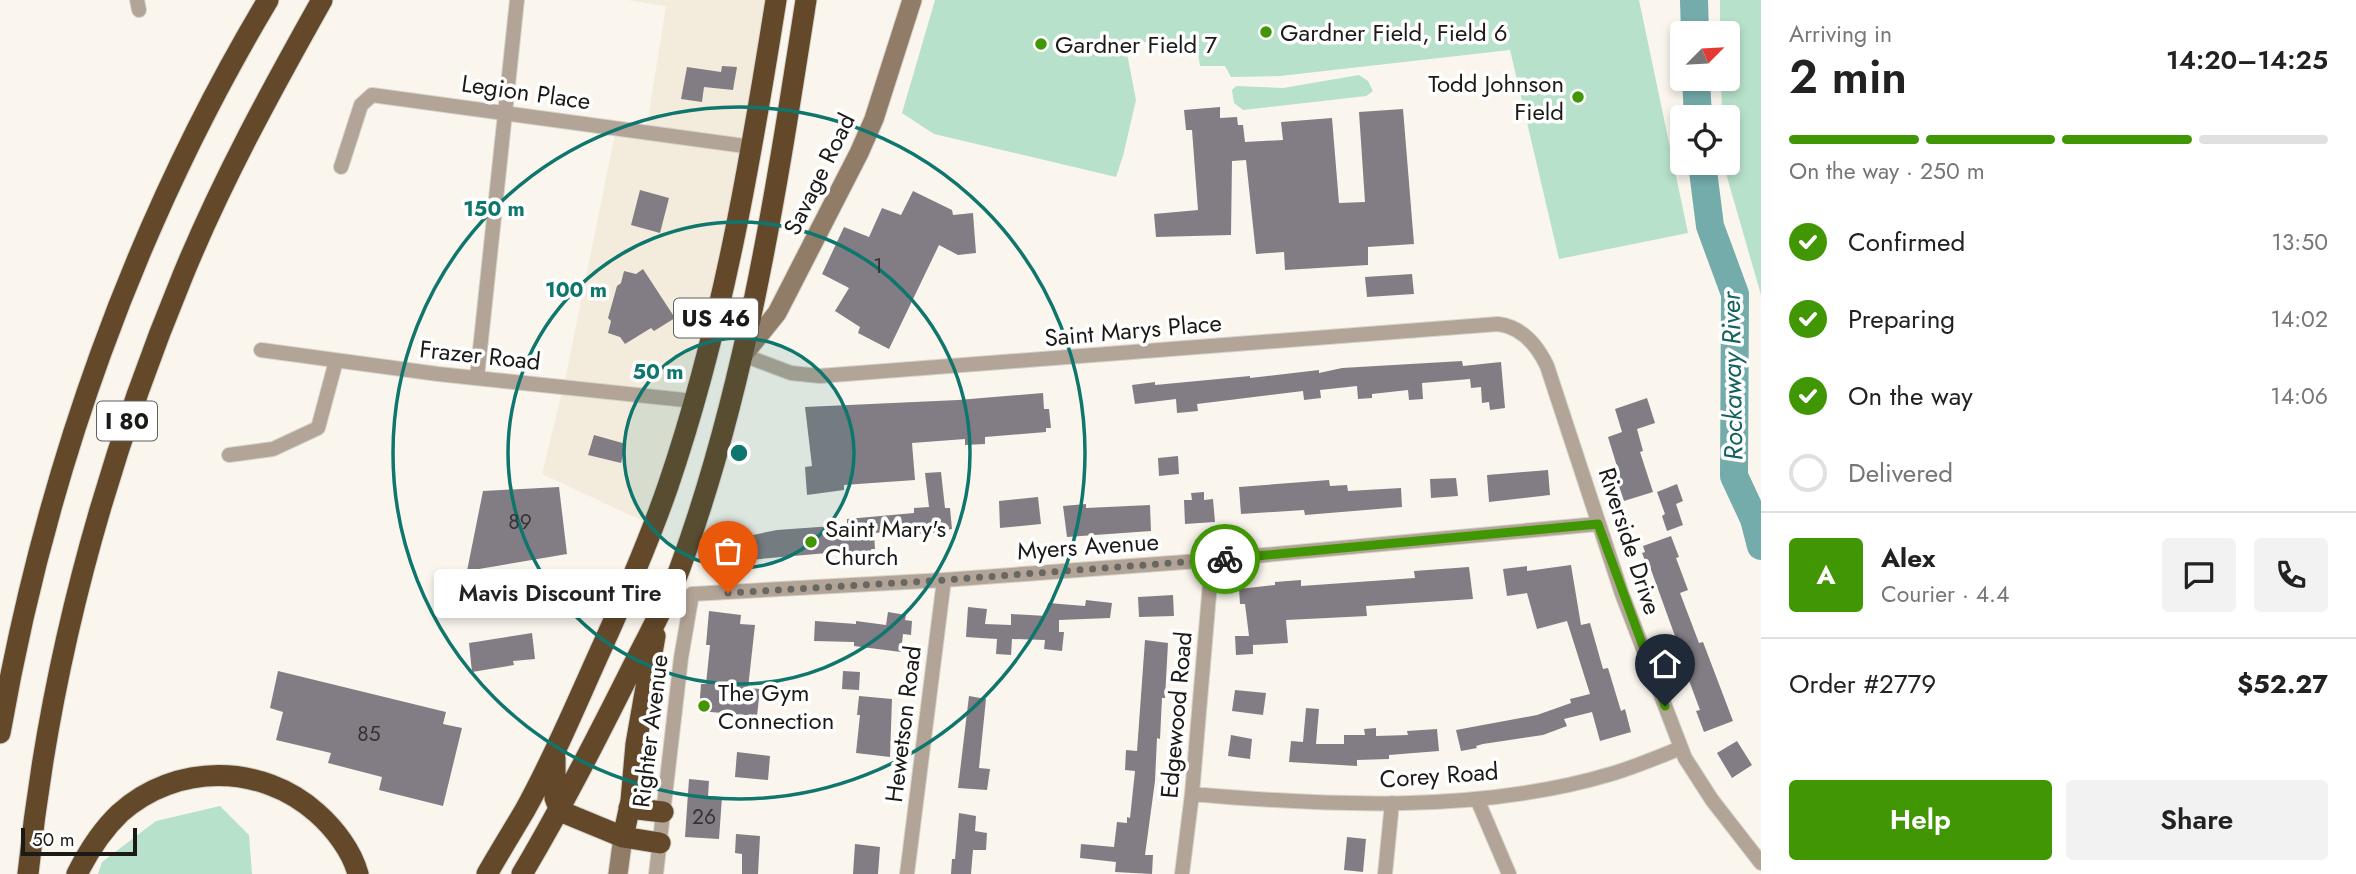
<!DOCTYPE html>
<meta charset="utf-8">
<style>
body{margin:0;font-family:Jost,sans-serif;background:#f2f2f2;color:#222;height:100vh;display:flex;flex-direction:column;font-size:26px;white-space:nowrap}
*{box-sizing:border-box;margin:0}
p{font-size:23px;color:#767676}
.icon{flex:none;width:38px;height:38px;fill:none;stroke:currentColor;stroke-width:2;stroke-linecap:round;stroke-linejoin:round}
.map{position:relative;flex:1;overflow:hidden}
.panel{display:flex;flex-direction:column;background:#fff;width:595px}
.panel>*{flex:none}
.needle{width:46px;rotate:66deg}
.controls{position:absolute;left:1670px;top:21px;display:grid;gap:14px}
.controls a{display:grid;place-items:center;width:70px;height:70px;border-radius:7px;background:#fff;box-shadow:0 4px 10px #0003;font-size:35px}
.scale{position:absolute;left:21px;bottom:18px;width:116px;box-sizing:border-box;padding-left:7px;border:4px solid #1b1a17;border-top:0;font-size:19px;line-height:24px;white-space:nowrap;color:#1b1a17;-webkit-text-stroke:5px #fff;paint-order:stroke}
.pin{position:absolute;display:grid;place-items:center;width:60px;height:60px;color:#fff;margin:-72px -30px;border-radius:50% 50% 50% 0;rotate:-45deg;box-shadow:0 0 7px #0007}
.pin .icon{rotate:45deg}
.courier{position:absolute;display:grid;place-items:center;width:70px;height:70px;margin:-35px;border:5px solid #419604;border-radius:50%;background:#fff;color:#222;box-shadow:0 2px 9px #0007}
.bubble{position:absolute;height:49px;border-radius:7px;background:#fff;box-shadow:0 4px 10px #0003;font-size:23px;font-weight:600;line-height:49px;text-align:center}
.head em{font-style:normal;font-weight:600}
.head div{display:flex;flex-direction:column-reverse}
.head{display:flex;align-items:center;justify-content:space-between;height:119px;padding:0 28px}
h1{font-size:46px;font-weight:600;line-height:52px}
.bar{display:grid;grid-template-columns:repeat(4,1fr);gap:10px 7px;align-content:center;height:84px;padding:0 28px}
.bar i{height:9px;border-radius:5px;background:#e0e0e0}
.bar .active{background:#419604}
.bar p{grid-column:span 4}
.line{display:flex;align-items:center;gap:18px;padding:0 28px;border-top:2px solid #e0e0e0}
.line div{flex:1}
.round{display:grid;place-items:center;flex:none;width:74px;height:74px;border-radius:7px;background:#f2f2f2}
ol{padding:0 28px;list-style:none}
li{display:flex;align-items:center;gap:21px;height:77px}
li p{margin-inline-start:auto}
li .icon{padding:7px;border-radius:50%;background:#419604;color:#fff;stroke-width:4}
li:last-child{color:#767676}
li i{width:38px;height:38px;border:4px solid #e0e0e0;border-radius:50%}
.cta{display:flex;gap:14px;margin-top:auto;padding:14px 28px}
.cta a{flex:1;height:80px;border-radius:7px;background:#419604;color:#fff;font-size:28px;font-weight:600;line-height:80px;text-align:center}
.cta a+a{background:#f2f2f2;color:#222}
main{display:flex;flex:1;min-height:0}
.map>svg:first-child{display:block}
.built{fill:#f3ecdc}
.green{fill:#b7e1ca}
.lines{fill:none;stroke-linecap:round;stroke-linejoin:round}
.river{stroke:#74abab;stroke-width:28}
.building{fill:#827d84}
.street-casing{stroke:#d6d3cc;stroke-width:16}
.secondary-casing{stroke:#d6d3cc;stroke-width:21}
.highway-casing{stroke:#d6d3cc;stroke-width:23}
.street{stroke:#b2a496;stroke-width:14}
.secondary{stroke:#917c68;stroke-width:19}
.highway{stroke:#63482a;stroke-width:21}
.done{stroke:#696762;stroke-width:7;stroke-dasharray:0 12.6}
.route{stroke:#419604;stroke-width:9}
.ring{fill:none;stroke:#0f766e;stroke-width:3.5}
.poi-dot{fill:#419604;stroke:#fff;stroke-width:2.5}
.labels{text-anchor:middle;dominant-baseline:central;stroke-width:7;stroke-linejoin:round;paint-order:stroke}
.number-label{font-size:21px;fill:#353332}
.shield{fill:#fff;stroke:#5f5f5d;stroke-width:2}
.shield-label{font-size:23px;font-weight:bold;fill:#1b1a17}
.poi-label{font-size:24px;fill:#1b1a17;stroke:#fff;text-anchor:start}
.street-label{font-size:24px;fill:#1b1a17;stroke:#fff}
.water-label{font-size:26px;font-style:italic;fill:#146162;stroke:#fff}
.centre{fill:#0f766e;stroke:#fff;stroke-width:3.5}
.ring-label{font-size:21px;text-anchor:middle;font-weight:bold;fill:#0f766e;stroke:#fff;stroke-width:7;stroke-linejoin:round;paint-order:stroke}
</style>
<main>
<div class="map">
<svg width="1761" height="874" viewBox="0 0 1761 874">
<rect width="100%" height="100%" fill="#faf6ee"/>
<path class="built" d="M627 0H766L743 137 691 390 645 522 542 474 566 375 617 124 647 125 666 6Z"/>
<path class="green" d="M935 0H1639L1688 233 1559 259 1510 50 1280 76 1231 77 1225 66H1200L1196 40 1125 43 1136 100 1123 156 1116 177 934 134 902 113Z
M1720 0H1761V295L1723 163H1727V117H1722L1721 79H1727V33H1720Z
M1359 75 1368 81 1373 91 1366 96 1243 110 1234 103 1232 90 1236 86 1283 88Z
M220 806 249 835 252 874H98L102 862 156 821Z"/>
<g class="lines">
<path class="river" d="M1694 0 1695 33
M1696 79 1698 117
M1702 163 1710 226 1735 294 1734 476 1754 519 1761 546"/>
</g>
<path class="building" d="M722 66 737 67 733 90 704 87 702 102 681 99 687 67 721 72Z
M1220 107V118L1237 117 1238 125H1243L1245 142 1283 140 1281 122 1332 118 1339 203 1365 202 1359 112 1403 109 1414 244 1368 247V265L1285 270 1284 252 1256 254 1246 160 1232 161 1231 235 1156 237 1154 214 1198 210 1192 130H1186L1184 110Z
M640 190 669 198 660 233 631 225Z
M913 191 952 210 953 215 973 213 976 253 958 255 939 245 889 349 858 333 860 327 835 311 849 288 822 274 844 227 869 237 882 208 901 215Z
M643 269 675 318 654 331 651 328 625 344 620 337 608 333 611 321 608 318 617 286 621 283 624 271 636 274Z
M1412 274 1414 294 1367 297 1365 277Z
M1462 361 1463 366 1501 362 1505 408 1490 410 1489 402 1482 403 1481 387 1471 388 1470 379 1422 383 1423 399 1409 400 1408 390 1372 394V398L1358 399 1357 386 1320 390 1321 398 1304 400 1303 391 1197 404 1198 411 1177 413 1176 399 1135 404 1132 385 1155 382V385L1250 376V378L1319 370V373L1342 368Z
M1043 393 1044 409H1049L1051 428H1046V432L985 437V444L965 445V439L912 443 915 480 844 485V490L807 495 805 467 812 466 805 407 958 400Z
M1647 398 1655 423 1637 429 1643 451 1640 452 1653 492 1624 501 1616 477 1620 476 1608 437 1622 432 1615 409Z
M594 435 626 444 621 463 588 455Z
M1178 456 1179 474 1159 476 1158 458Z
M1548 470 1550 495 1489 502 1487 475Z
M941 472 945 508H950L952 529 945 530V532L915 534 914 530 874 533 875 549H871L872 557 850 559V551L749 560 748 536 777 530 847 525V519L914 513V508L929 507 925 473Z
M1456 478 1458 496 1431 498 1430 479Z
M1329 480 1330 486 1347 485 1348 491 1401 488 1402 507 1305 515 1304 510 1241 514 1239 487Z
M1677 484 1683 501 1676 504 1683 525 1667 531 1662 516 1665 514 1657 492Z
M559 487 567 554 467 571 483 491Z
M1204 492V500L1213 499 1215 522 1185 524 1184 500H1192L1191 493Z
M1038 497 1041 524 1000 528 999 501Z
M1086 504V508L1150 505 1151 531 1067 537 1063 506Z
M1671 536 1679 557 1676 558 1688 590 1680 593 1699 643 1703 642 1733 721 1704 732 1696 711 1700 710 1678 651 1680 650 1650 567 1648 568 1642 553 1645 552 1643 546Z
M1571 565 1581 625 1590 623 1603 669 1608 668 1621 711 1625 709 1631 732 1600 741 1592 712 1564 719 1567 726 1543 735 1483 744 1476 746 1477 748 1461 751 1456 730 1537 715 1571 703 1570 699 1590 694 1567 621 1537 629 1527 593 1507 596 1503 569 1527 566V571Z
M1469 567 1473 599 1366 606 1367 616 1286 620 1288 643 1253 645V654L1236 655 1235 636H1249L1245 604H1240L1239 589 1275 585V582L1301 580V586L1415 578 1414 571Z
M1173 595 1174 616 1139 617 1138 597Z
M1086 600 1112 603 1110 618 1059 620V632H1064L1062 651 1044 649 1045 640 1012 639 1011 655 996 654 997 639 966 637 968 607 987 609 985 624 1011 625V614L1046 616 1048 603 1085 606Z
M709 611 741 615 740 624 755 625 748 688 760 689 757 716 699 711 701 684H706L710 645H706Z
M888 612 906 615 905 620 912 621 911 635 903 634 901 652 854 646V642L814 641 815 621 856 624V621L886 625Z
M532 633 535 659 513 661 514 665 472 672 469 643Z
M1145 640 1168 643 1165 698H1162L1160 739 1157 738 1155 781 1145 855H1153L1152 874 1115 872 1116 862 1080 858 1081 844 1114 847 1117 822 1127 823V817L1130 818 1135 771 1125 770 1126 750 1137 751Z
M278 671 446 712 443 724 462 728 443 806 379 790 382 777 328 763 331 753 276 740 283 712 270 708Z
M843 671 860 672 859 690 842 689Z
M1235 690 1266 693 1263 715 1232 711Z
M859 696 892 699 890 757 856 753 860 715H857Z
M969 696 986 699 979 768 990 769 987 790 958 788Z
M1306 708 1319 709 1316 744H1344V735H1365L1364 729 1376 728V736L1408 735 1407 731 1437 729 1439 751 1389 755V759L1357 760V766L1289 762 1291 741 1303 742Z
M1231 735 1252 739 1250 759 1228 756Z
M1737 741 1752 765 1732 778 1717 753Z
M737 752 770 756 768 780 735 777Z
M689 779 709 781 708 796 722 797 719 839 685 837Z
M959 813 976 816 975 831 987 833 986 850H973L971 874H951L952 859H955Z
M736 834 760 836 758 874H742V854L735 853Z
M1347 837 1366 839 1363 872 1344 870Z
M855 844 880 847 878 874H853Z"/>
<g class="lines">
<g class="street-casing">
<path id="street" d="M137 0 139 10
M341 167 361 105 372 95 752 147
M261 350 438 374 694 401
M743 355 791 373 820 376 1498 324C1522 327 1537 345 1547 366L1622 594 1685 758 1712 800 1761 863
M477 378 517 0
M229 455 273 449 318 428 336 361
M692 594 944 580 1212 560 1598 524
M1192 794C1328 806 1480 813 1611 774 1635 767 1658 757 1681 748
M1477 799 1509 874
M656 874 681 658 692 594
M907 874 944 580
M1182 874 1192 794 1212 560
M1385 874 1392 803"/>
</g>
<g class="secondary-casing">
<path id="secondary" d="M743 355 777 313 859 153 874 119 912 0
M618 874 623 837"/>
</g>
<g class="highway-casing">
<path id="highway" d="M0 733C45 475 134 224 268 0
M555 758V798L560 811 623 837 660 843
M629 808 663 812
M623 837 631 801 636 744 655 636
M28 874C49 668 104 466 183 275 222 180 272 89 322 0
M77 874C88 852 102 830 120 813 176 763 261 763 317 813 334 828 352 851 358 874
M487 874C499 853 512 832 525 810 554 758 577 702 602 647 626 594 649 541 668 486 722 328 750 164 776 0
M522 874C562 807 597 738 632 668 648 635 667 603 680 568 747 384 776 192 806 0"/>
</g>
<use href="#street" class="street"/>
<use href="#secondary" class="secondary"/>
<use href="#highway" class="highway"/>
</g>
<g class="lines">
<path class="done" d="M728 593 944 580 1225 559"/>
<path class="route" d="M1225 559 1598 524 1665 706"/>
</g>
<circle cx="739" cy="453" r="115" fill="#0f766e" fill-opacity=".12"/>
<g class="ring">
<circle cx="739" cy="453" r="115"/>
<circle cx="739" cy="453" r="231"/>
<circle cx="739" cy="453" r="346"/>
</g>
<g class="poi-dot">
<circle cx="1266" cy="32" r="7"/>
<circle cx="1041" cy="44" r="7"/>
<circle cx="1578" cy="97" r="7"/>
<circle cx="811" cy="542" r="7"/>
<circle cx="704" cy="706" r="7"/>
</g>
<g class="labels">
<g class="number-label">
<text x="878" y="266">1</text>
<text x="520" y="522">89</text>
<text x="369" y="734">85</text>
<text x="704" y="817">26</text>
</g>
<g class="shield">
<rect x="674" y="298.5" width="84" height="39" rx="5"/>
<rect x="97" y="401.5" width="60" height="39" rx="5"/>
</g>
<g class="shield-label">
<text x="716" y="318">US 46</text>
<text x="127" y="421">I 80</text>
</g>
<g class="poi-label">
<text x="1280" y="32">Gardner Field, Field 6</text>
<text x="1055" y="44">Gardner Field 7</text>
<text x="1564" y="83" text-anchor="end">Todd Johnson<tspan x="1564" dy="28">Field</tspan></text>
<text x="825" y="528">Saint Mary's<tspan x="825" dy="28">Church</tspan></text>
<text x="718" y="692">The Gym<tspan x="718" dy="28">Connection</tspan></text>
</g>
<g class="street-label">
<text transform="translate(526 92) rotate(8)">Legion Place</text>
<text transform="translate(819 174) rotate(-64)">Savage Road</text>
<text transform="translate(1133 330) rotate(-5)">Saint Marys Place</text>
<text transform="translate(480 355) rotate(6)">Frazer Road</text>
<text transform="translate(1630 541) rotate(72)">Riverside Drive</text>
<text transform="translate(1088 546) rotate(-4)">Myers Avenue</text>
<text transform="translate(1176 715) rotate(-85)">Edgewood Road</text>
<text transform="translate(903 724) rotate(-83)">Hewetson Road</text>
<text transform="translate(650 731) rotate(-83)">Righter Avenue</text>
<text transform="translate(1439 775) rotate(-4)">Corey Road</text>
</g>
<g class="water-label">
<text transform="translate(1732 376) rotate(-91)">Rockaway River</text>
</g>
</g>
<circle cx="739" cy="453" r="10" class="centre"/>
<g class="ring-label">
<text x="494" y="216">150 m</text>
<text x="576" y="297">100 m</text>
<text x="658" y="379">50 m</text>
</g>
</svg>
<div class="controls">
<a><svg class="needle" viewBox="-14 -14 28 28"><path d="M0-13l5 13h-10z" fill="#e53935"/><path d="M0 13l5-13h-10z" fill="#767676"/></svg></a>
<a><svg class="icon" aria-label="locate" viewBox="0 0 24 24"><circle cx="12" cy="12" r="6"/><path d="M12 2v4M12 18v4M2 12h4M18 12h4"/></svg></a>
</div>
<div class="scale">50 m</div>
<div class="pin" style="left:728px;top:593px;background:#ea580c"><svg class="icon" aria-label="bag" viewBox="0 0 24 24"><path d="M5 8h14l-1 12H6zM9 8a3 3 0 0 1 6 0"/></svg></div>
<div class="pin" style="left:1665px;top:706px;background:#1f2937"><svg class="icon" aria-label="home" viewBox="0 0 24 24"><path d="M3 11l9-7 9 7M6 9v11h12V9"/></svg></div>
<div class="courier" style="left:1225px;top:559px"><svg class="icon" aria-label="bike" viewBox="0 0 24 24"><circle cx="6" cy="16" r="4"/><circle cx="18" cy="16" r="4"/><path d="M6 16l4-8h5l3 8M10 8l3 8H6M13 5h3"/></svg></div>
<div class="bubble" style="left:434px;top:569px;width:252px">Mavis Discount Tire</div>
</div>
<section class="panel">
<div class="head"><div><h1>2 min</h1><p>Arriving in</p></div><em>14:20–14:25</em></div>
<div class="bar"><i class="active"></i><i class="active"></i><i class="active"></i><i></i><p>On the way · 250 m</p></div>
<ol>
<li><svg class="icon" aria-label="check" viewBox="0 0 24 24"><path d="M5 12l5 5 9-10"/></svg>Confirmed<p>13:50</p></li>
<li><svg class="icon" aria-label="check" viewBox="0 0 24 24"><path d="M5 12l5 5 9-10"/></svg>Preparing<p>14:02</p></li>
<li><svg class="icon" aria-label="check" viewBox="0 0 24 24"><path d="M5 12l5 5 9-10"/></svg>On the way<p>14:06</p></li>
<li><i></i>Delivered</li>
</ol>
<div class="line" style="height:126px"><b class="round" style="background:#419604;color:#fff">A</b><div><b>Alex</b><p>Courier · 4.4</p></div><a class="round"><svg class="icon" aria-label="chat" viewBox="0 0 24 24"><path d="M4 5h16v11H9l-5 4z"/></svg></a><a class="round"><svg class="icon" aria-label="phone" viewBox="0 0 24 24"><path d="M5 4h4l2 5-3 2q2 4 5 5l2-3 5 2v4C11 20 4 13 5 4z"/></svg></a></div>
<div class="line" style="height:91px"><div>Order #2779</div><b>$52.27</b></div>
<div class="cta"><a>Help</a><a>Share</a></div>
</section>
</main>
